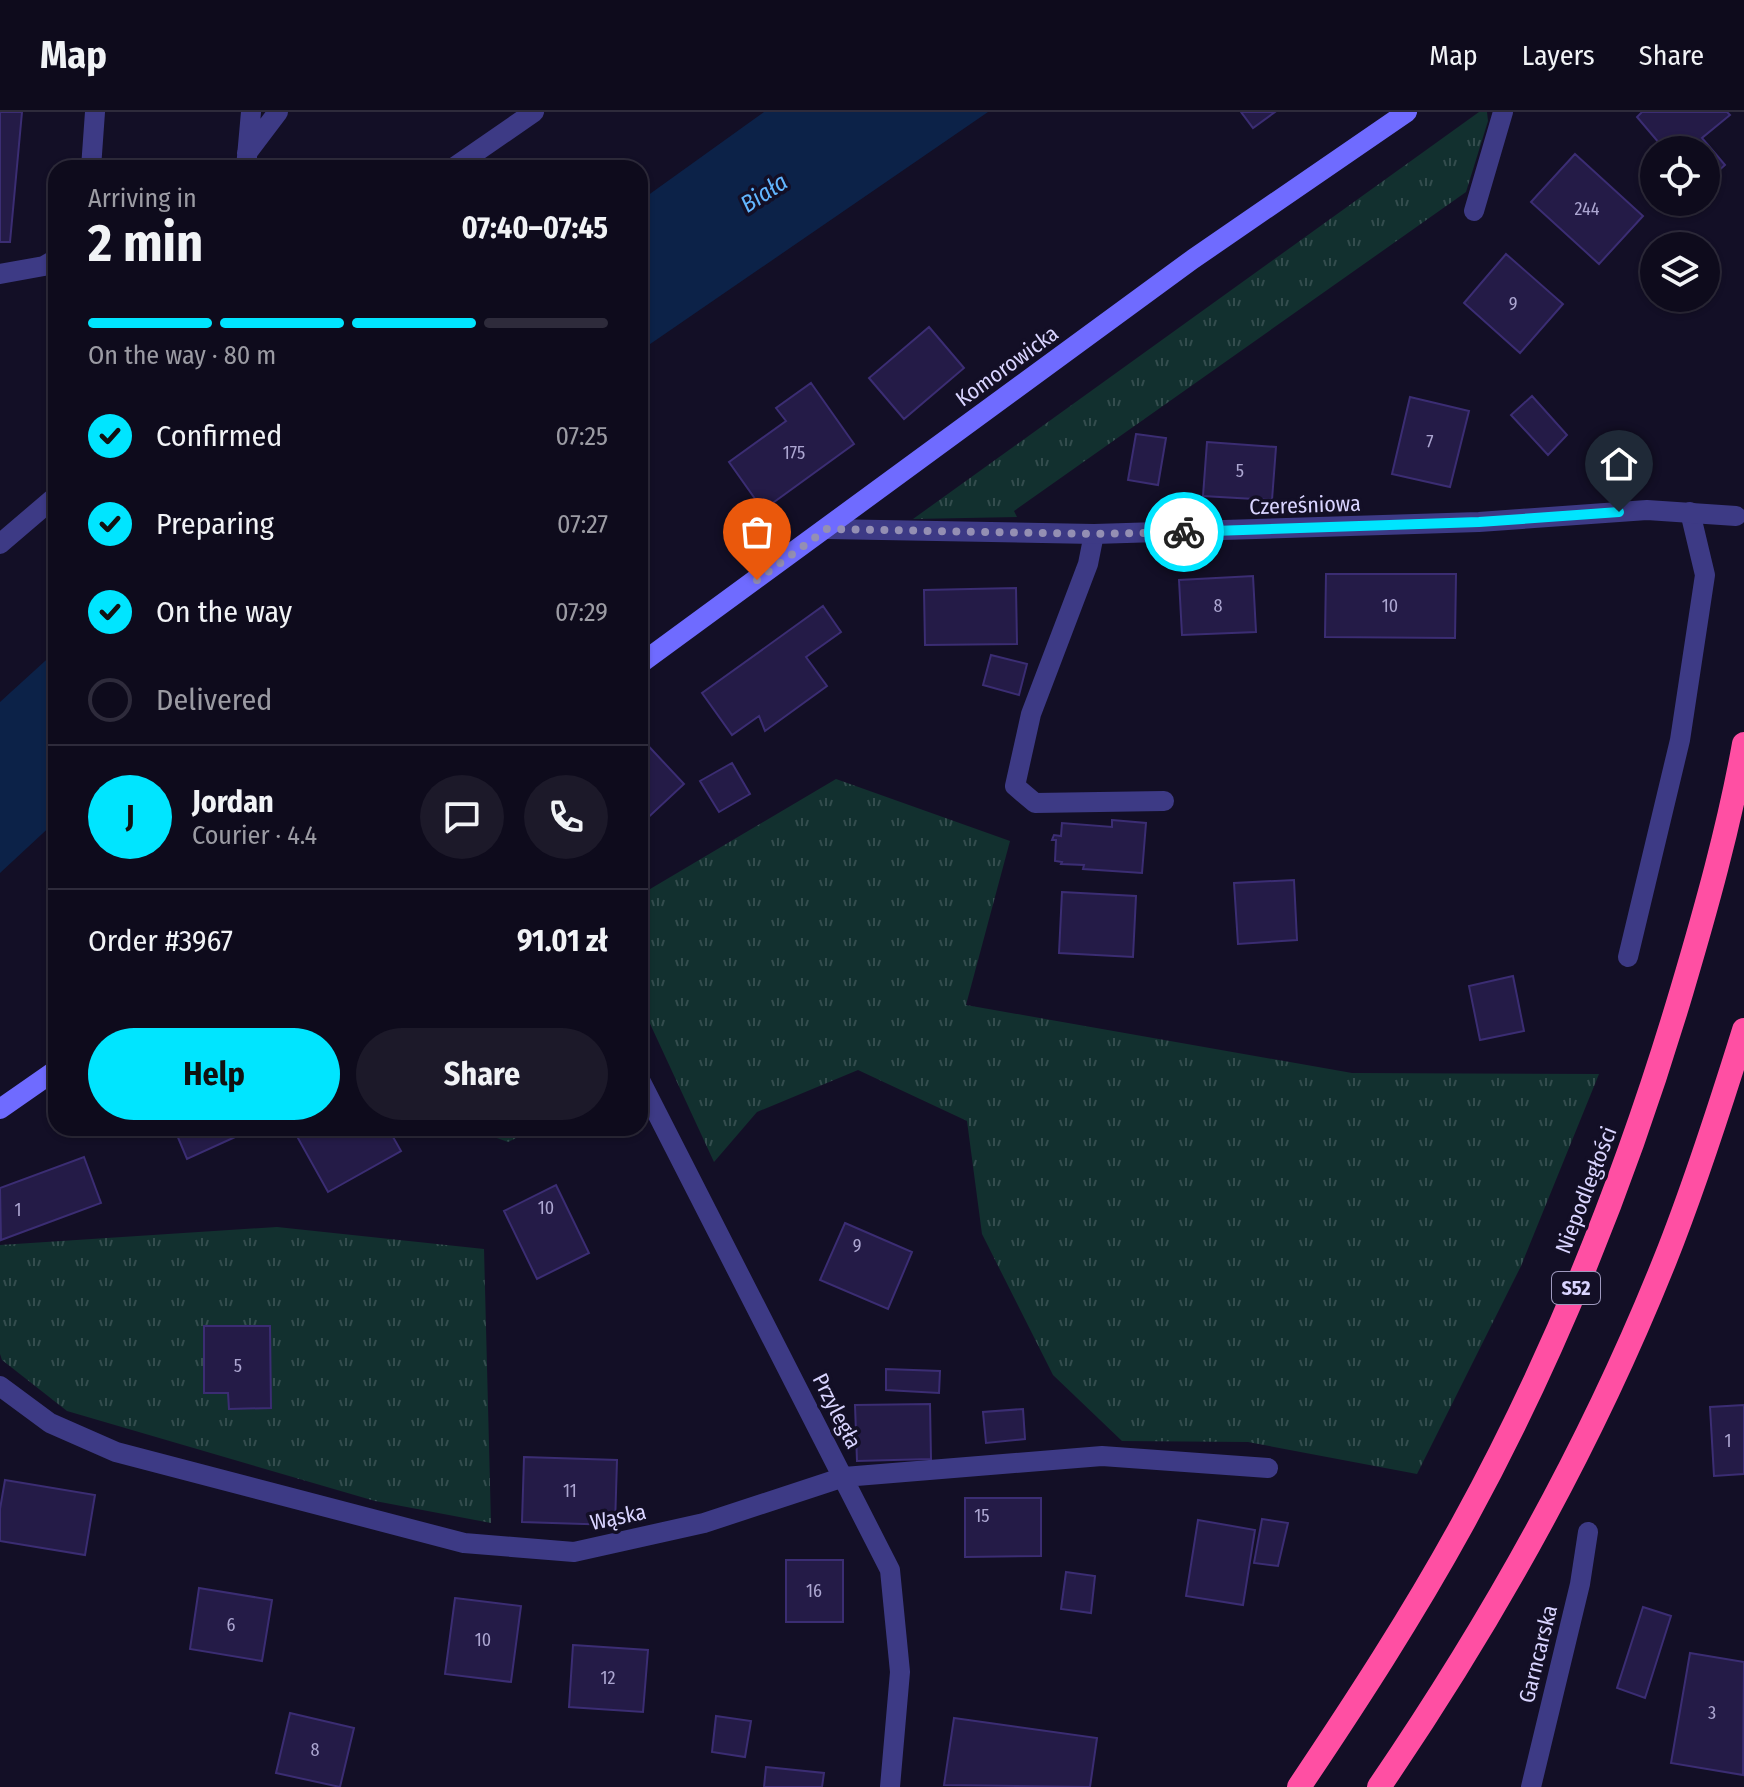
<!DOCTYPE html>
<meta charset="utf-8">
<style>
body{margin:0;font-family:"Fira Sans Condensed",sans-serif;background:#1c1929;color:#f1f3f6;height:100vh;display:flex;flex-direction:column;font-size:30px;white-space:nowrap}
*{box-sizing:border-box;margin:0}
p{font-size:26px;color:#9b9ba3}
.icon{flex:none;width:44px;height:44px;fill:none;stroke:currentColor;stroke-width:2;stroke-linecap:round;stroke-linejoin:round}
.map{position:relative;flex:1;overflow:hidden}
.panel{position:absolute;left:48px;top:48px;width:600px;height:976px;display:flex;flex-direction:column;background:#0e0b1c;border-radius:24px;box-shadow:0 2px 6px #0004,0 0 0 2px #2e2b3b}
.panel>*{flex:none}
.controls{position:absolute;left:1640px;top:24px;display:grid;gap:16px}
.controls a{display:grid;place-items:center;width:80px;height:80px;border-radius:50%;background:#0e0b1c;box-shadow:0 2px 6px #0004,0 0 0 2px #2e2b3b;font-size:40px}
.pin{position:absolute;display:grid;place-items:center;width:68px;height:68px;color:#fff;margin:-82px -34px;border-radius:50% 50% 50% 0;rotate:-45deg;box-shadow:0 0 8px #0007}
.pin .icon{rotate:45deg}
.courier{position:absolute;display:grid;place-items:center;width:80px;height:80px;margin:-40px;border:6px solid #00e5ff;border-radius:50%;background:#fff;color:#222;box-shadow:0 2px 10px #0007}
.overview em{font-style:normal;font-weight:700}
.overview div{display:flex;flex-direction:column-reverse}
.overview{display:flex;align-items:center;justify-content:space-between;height:136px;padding:0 40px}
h1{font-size:52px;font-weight:700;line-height:60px}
.bar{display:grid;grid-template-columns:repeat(4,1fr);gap:12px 8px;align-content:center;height:96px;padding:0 40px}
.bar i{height:10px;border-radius:6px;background:#2e2b3b}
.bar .on{background:#00e5ff}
.bar p{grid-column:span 4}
.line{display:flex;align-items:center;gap:20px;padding:0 40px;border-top:2px solid #2e2b3b}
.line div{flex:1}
.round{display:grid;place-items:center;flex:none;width:84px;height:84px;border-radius:42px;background:#1c1929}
ol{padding:0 40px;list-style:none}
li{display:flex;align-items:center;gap:24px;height:88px}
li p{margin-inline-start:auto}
li .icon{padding:8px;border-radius:50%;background:#00e5ff;color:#111;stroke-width:4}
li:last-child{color:#9b9ba3}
li i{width:44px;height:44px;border:4px solid #2e2b3b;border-radius:50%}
.primary-button{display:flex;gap:16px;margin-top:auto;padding:16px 40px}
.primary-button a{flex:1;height:92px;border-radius:48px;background:#00e5ff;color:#111;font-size:32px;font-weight:700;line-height:92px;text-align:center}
.primary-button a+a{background:#1c1929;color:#f1f3f6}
header{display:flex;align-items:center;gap:48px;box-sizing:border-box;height:112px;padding:0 40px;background:#0e0b1c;border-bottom:2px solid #2e2b3b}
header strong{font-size:38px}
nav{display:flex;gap:44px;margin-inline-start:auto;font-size:28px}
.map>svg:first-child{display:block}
.grass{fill:url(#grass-tufts)}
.water{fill:#0c2248}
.building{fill:#241b47;stroke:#3b2d73;stroke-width:2}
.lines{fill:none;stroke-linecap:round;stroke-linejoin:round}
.lane{stroke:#3d3a85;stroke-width:20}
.street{stroke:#3d3a85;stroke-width:20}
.secondary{stroke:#6f6bff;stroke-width:20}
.highway{stroke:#ff4fa3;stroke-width:24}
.done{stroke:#948fb3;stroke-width:8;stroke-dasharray:0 14.4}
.route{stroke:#00e5ff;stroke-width:10}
.labels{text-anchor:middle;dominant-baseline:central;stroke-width:7;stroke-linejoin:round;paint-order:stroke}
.number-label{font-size:18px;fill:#aca6d1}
.shield{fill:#130f26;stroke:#9e99be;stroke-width:2}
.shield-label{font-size:20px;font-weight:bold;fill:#d9d4ff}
.street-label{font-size:22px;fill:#d9d4ff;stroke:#130f26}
.water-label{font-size:24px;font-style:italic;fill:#62b6ff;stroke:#130f26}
</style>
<header>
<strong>Map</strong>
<nav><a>Map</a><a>Layers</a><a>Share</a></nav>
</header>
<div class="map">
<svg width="1744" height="1675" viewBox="0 0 1744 1675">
<defs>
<pattern id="grass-tufts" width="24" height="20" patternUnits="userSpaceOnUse" patternTransform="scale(2)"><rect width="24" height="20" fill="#12302f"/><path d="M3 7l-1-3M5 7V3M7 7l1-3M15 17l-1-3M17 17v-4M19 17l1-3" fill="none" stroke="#344d4e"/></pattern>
</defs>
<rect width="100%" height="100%" fill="#130f26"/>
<path class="grass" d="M1479 0H1487L1488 9 1466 80 1014 399 1017 405 913 407Z
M836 667 1010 729 966 893 1352 961 1599 962 1521 1154 1417 1362 1248 1330 1122 1329 1053 1263 982 1122 967 1009 858 958 757 1000 714 1050 640 890V783Z
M469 1016H537L508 1030Z
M277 1115 484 1137 491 1411 375 1389 67 1299 2 1248 0 1242V1133Z"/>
<path class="water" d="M764 0H988L640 239V89Z
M56 539V709L0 761V590Z"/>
<path class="building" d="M0 0H22L10 130H0Z
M1241 0H1275L1253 16Z
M1642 0H1727L1730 3 1702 26 1725 53 1706 70V38H1665L1637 5Z
M1575 42 1643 104 1599 152 1531 90Z
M1506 142 1563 192 1520 241 1464 191Z
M929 215 964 256 904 307 869 266Z
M811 271 854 332 763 398 729 350 786 309 776 296Z
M1532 284 1567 323 1548 343 1511 303Z
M1410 285 1469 299 1450 375 1392 362Z
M1136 322 1166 326 1158 373 1128 368Z
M1207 330 1276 335 1272 388 1203 384Z
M1326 462H1456L1455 526 1325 525Z
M1253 464 1256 520 1182 523 1179 468Z
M1016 476 1017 532 925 533 924 478Z
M823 494 841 520 806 545 827 574 765 619 759 604 732 623 702 581Z
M991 543 1027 552 1019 583 983 573Z
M640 625 684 672 640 713Z
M732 651 750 682 719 700 700 669Z
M1112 708 1146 711 1142 761 1083 757 1084 753 1061 752 1062 750 1055 749 1056 728H1052L1054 723 1061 724 1062 711 1112 715Z
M1294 768 1297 828 1238 832 1234 771Z
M1062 780 1136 784 1133 845 1059 841Z
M1513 864 1524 919 1480 928 1469 874Z
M174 1016H255L187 1047Z
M300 1016H388L401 1039 328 1080 294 1019Z
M84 1045 101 1091 1 1128 0 1076Z
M556 1073 589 1141 537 1167 504 1099Z
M845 1111 912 1140 888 1197 820 1168Z
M204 1214H270L271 1296 229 1297 228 1281H204Z
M886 1257 940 1259 939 1281 886 1278Z
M930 1292 931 1347 857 1349 855 1293Z
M1744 1293V1362L1714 1364 1710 1295Z
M1023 1297 1025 1327 986 1331 983 1300Z
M524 1345 617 1348 615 1413 522 1410Z
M5 1368 95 1383 85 1443 0 1429V1397Z
M965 1386H1041V1444L965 1445Z
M1262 1407 1288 1411 1278 1454 1254 1451Z
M1198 1408 1255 1418 1243 1493 1186 1484Z
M786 1448H843V1510H786Z
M1066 1460 1095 1464 1091 1501 1061 1497Z
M199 1476 272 1488 262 1549 190 1537Z
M455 1486 521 1494 511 1570 445 1562Z
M1643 1495 1671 1504 1645 1586 1617 1576Z
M573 1533 648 1538 643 1600 569 1595Z
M1690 1541 1744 1550 1743 1663 1671 1651Z
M290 1601 354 1616 340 1675 276 1661Z
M716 1604 751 1609 745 1645 712 1640Z
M954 1606 1097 1626 1090 1675 944 1673Z
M766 1655 824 1661 822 1675H764Z"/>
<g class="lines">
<path class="lane" d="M247 41 278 0
M91 56 95 0
M246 56 251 0
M1474 99 1503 0
M0 162 44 154 56 147
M1094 422 1088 452 1031 602 1015 674 1035 691 1164 689
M1628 845 1680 628 1705 463 1690 400"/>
<path class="street" d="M453 56 534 0
M827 417 1094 422 1479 410 1647 398 1736 404
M0 432 56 384
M640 968 890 1458 900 1560 890 1675
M0 1274 50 1311 116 1340 464 1431 574 1440 704 1411 844 1365 1102 1344 1268 1356
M1531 1675 1580 1472 1588 1420"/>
<path class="secondary" d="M640 552 1193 147 1407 0
M0 997 56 958"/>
<path class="highway" d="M1299 1675C1356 1590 1412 1504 1462 1413 1555 1244 1627 1063 1682 878 1706 797 1729 715 1744 632
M1379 1675C1491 1511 1591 1333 1665 1148 1695 1073 1720 995 1744 918"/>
</g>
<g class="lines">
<path class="done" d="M757 468 827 417 1094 422 1184 420"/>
<path class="route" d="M1184 420 1479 410 1619 400"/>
</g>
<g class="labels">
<g class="number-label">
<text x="1587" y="97">244</text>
<text x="1513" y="192">9</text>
<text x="1430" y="330">7</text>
<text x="794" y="341">175</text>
<text x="1240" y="359">5</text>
<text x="1218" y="494">8</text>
<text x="1390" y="494">10</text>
<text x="546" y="1096">10</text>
<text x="18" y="1098">1</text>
<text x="857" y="1134">9</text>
<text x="238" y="1254">5</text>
<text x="1728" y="1329">1</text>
<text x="570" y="1379">11</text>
<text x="982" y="1404">15</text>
<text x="814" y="1479">16</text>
<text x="231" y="1513">6</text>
<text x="483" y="1528">10</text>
<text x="608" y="1566">12</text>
<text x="1712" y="1601">3</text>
<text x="315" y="1638">8</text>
</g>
<rect class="shield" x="1552" y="1160" width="48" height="32" rx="6"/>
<g class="shield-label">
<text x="1576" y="1176">S52</text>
</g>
<g class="street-label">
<text transform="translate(1007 254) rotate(-36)">Komorowicka</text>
<text transform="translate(1305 393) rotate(-2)">Czereśniowa</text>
<text transform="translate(1586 1078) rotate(-69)">Niepodległości</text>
<text transform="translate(837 1299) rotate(63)">Przyległa</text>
<text transform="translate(618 1405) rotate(-12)">Wąska</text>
<text transform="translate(1538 1542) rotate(-76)">Garncarska</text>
</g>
<g class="water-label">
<text transform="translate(764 81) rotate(-33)">Biała</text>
</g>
</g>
</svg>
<div class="controls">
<a><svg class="icon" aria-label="locate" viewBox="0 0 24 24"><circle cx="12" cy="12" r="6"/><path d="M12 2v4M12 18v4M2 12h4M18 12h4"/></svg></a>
<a><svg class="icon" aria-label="layers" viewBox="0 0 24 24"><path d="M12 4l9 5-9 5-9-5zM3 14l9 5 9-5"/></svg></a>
</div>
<div class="pin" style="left:757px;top:468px;background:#ea580c"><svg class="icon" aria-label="bag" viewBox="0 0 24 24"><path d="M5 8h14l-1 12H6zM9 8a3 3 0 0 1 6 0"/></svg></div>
<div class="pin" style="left:1619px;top:400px;background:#1f2937"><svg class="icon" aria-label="home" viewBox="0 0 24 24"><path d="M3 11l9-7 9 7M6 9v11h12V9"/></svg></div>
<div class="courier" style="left:1184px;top:420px"><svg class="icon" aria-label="bike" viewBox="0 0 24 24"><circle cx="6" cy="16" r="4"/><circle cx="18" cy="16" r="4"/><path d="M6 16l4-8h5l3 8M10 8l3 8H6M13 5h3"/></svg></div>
<section class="panel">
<div class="overview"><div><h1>2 min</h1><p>Arriving in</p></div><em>07:40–07:45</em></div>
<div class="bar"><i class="on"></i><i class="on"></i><i class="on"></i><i></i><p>On the way · 80 m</p></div>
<ol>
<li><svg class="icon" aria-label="check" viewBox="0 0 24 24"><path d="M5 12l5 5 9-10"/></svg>Confirmed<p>07:25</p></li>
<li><svg class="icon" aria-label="check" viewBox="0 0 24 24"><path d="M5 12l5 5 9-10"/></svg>Preparing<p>07:27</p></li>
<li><svg class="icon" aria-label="check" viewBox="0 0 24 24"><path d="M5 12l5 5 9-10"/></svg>On the way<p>07:29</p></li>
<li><i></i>Delivered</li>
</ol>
<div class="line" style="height:144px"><b class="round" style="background:#00e5ff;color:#111">J</b><div><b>Jordan</b><p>Courier · 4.4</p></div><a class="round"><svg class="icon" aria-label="chat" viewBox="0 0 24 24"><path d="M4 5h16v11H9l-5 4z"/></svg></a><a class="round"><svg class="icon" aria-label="phone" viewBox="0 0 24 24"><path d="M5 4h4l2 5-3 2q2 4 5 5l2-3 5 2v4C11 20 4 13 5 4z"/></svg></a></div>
<div class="line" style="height:104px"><div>Order #3967</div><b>91.01 zł</b></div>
<div class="primary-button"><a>Help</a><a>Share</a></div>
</section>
</div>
